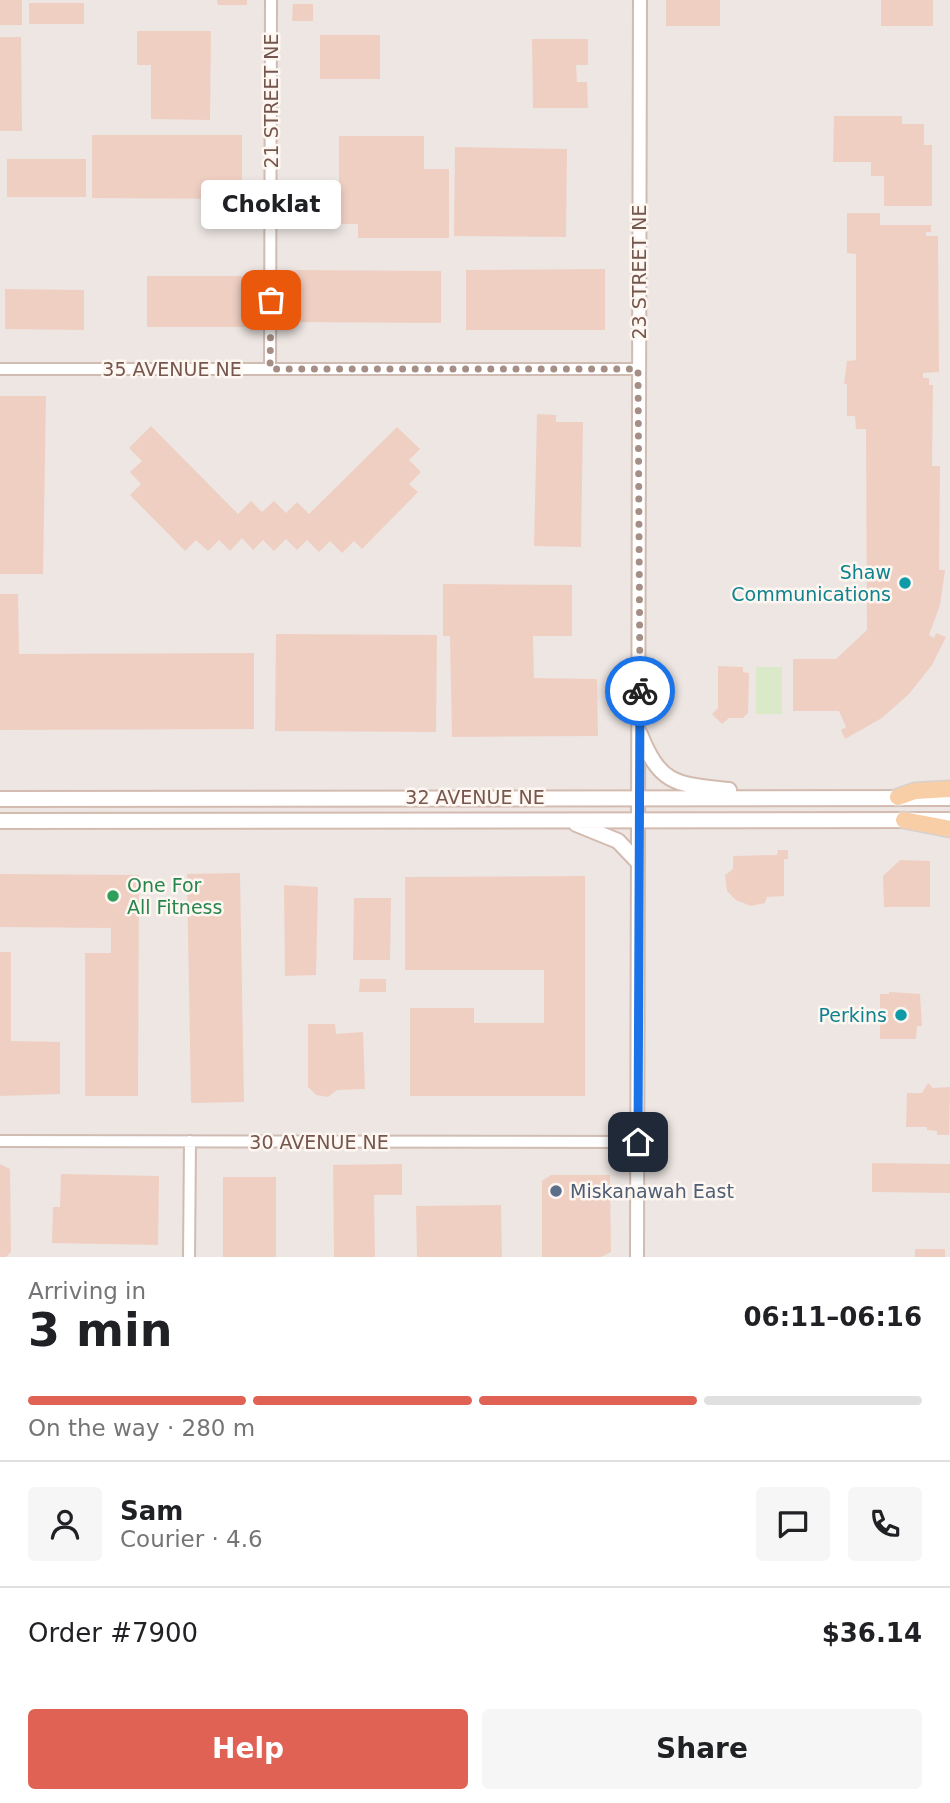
<!DOCTYPE html>
<meta charset="utf-8">
<style>
body{margin:0;font-family:"DejaVu Sans",sans-serif;background:#f6f6f6;color:#202124;height:100vh;display:flex;flex-direction:column;font-size:26px;white-space:nowrap}
*{box-sizing:border-box;margin:0}
p{font-size:23px;color:#757577}
.icon{flex:none;width:38px;height:38px;fill:none;stroke:currentColor;stroke-width:2;stroke-linecap:round;stroke-linejoin:round}
.map{position:relative;height:1257px;overflow:hidden}
.panel{display:flex;flex-direction:column;background:#fff;flex:1}
.panel>*{flex:none}
.pin{position:absolute;display:grid;place-items:center;width:60px;height:60px;color:#fff;margin:-30px;border-radius:14px;box-shadow:0 4px 10px #0006}
.courier{position:absolute;display:grid;place-items:center;width:70px;height:70px;margin:-35px;border:5px solid #1a73e8;border-radius:50%;background:#fff;color:#222;box-shadow:0 2px 9px #0007}
.bubble{position:absolute;height:49px;border-radius:7px;background:#fff;box-shadow:0 4px 10px #0003;font-size:23px;font-weight:800;line-height:49px;text-align:center}
.head em{font-style:normal;font-weight:800}
.head div{display:flex;flex-direction:column-reverse}
.head{display:flex;align-items:center;justify-content:space-between;height:119px;padding:0 28px}
h1{font-size:46px;font-weight:800;line-height:52px}
.bar{display:grid;grid-template-columns:repeat(4,1fr);gap:10px 7px;align-content:center;height:84px;padding:0 28px}
.bar i{height:9px;border-radius:5px;background:#e0e0e0}
.bar .selected{background:#e06255}
.bar p{grid-column:span 4}
.line{display:flex;align-items:center;gap:18px;padding:0 28px;border-top:2px solid #e0e0e0}
.line div{flex:1}
.round{display:grid;place-items:center;flex:none;width:74px;height:74px;border-radius:7px;background:#f6f6f6}
.primary-button{display:flex;gap:14px;margin-top:auto;padding:14px 28px}
.primary-button a{flex:1;height:80px;border-radius:7px;background:#e06255;color:#fff;font-size:28px;font-weight:800;line-height:80px;text-align:center}
.primary-button a+a{background:#f6f6f6;color:#202124}
.map>svg:first-child{display:block}
.industrial{fill:#ede6e3}
.green{fill:#daeac9}
.building{fill:#f0cfc3}
.lines{fill:none;stroke-linecap:round;stroke-linejoin:round}
.minor-casing{stroke:#d0bcb2;stroke-width:14}
.tertiary-casing{stroke:#d0bcb2;stroke-width:16}
.secondary-casing{stroke:#d3bbb0;stroke-width:18}
.primary-casing{stroke:#d9d0cd;stroke-width:19}
.minor{stroke:#fff;stroke-width:10}
.tertiary{stroke:#fff;stroke-width:12}
.secondary{stroke:#fff;stroke-width:14}
.primary{stroke:#f7cea6;stroke-width:16}
.done{stroke:#a58e85;stroke-width:7;stroke-dasharray:0 12.6}
.route{stroke:#1a73e8;stroke-width:9}
.culture-dot{fill:#0f9aa8;stroke:#fef7f1;stroke-width:2.5}
.leisure-dot{fill:#2e9e5b;stroke:#fef7f1;stroke-width:2.5}
.service-dot{fill:#5c6f8a;stroke:#fef7f1;stroke-width:2.5}
.labels{text-anchor:middle;dominant-baseline:central;stroke-width:5;stroke-linejoin:round;paint-order:stroke}
.street-label{font-size:19px;fill:#76574e;stroke:#fef7f1}
.culture-label{font-size:19px;fill:#0d838f;stroke:#fef7f1;text-anchor:end}
.leisure-label{font-size:19px;fill:#27864d;stroke:#fef7f1;text-anchor:start}
.service-label{font-size:19px;fill:#4e5e75;stroke:#fef7f1;text-anchor:start}
</style>
<div class="map">
<svg width="950" height="1257" viewBox="0 0 950 1257">
<rect width="100%" height="100%" fill="#fcf3ea"/>
<path class="industrial" d="M0 0H950V1257H0Z"/>
<path class="green" d="M756 667H782V714H756Z"/>
<path class="building" d="M0 0H22V25H0Z
M217 0H247V5H218Z
M666 0H720V26H666Z
M881 0H933V26H881Z
M29 3H84V24H29Z
M293 4H313V21H292Z
M137 31H211L210 120 151 119V65H137Z
M320 35H380V79H320Z
M0 37H21L22 131H0Z
M532 39H588V65H576L577 82H587L588 108H533Z
M834 116H902V124H924V145H932V206H884V176H871V162H833Z
M92 135H242V199L92 198Z
M339 136H424V169H449V238H358V224H339Z
M455 147 567 149 566 237 454 236Z
M7 159H86V197H7Z
M847 213H880V225H931V232H926V236H938L939 372 923 373V378H929V385H933L932 466H940L939 570H945L940 605 929 635 934 638 936 633 946 637 932 665 909 694 882 718 845 739 841 730 846 727 839 711H793V659H836L867 630 866 429H856L855 416H847V384H844L847 361 856 360V254L847 253Z
M605 269V330H466V270Z
M292 270 441 271V323L292 322Z
M147 276H245V327H147Z
M5 289 84 290V330L5 329Z
M0 396H46L43 574H0Z
M537 414 556 415V422H583L581 547 534 546Z
M151 426 238 514 251 501 262 512 274 501 286 513 297 502 309 514 397 427 420 449 409 460 421 472 409 484 418 492 362 549 354 541 342 553 330 541 319 552 307 540 297 550 286 539 274 551 263 540 253 550 242 538 230 551 219 540 208 551 196 540 185 551 130 495 141 484 130 472 142 461 129 448Z
M443 584 572 585V636H533L534 678 597 679 598 736 452 737 450 636H443Z
M0 594H18L19 654 254 653V729L0 730Z
M276 634 437 635 436 732 275 731Z
M718 666 743 667V672L749 673 748 713 743 718H729L722 724 712 714 718 708Z
M778 850H788V859H784V896L767 897 765 903 751 906 736 900 727 891 725 875 733 869V856L777 855Z
M900 860 930 861V907H884L883 876Z
M240 873 244 1102 191 1103 187 874Z
M0 874 139 875 138 1096H85V953H111V928L0 927Z
M585 876V1096H410V1008H474V1023H544V970H405V877Z
M284 885 318 887 316 975 285 976Z
M354 898H391L390 960H353Z
M0 952H11V1041L60 1042V1094L0 1096Z
M360 979H386V992H359Z
M889 992 920 994 922 1026H917L916 1039H880V994H889Z
M308 1024H335L336 1034 363 1032 365 1089 337 1090 328 1097 316 1095 308 1087Z
M928 1083 933 1088 950 1087 949 1135H937V1131L927 1130V1127H906L907 1093H922Z
M872 1163 950 1164V1193L872 1192Z
M0 1164 10 1169 11 1252 6 1257H0Z
M402 1164V1195H374L375 1257H334L333 1165Z
M61 1174 159 1176 158 1245 52 1243 53 1207H60Z
M551 1175H610L611 1252 601 1257H542V1181Z
M223 1177H276V1257H223Z
M501 1205 502 1257H417L416 1206Z
M915 1249H945V1257H915Z"/>
<g class="lines">
<g class="minor-casing">
<path id="minor" d="M0 369H638
M270 369 271 0
M0 1141 638 1142
M189 1257 190 1141"/>
</g>
<g class="tertiary-casing">
<path id="tertiary" d="M637 1257 640 0"/>
</g>
<g class="secondary-casing">
<path id="secondary" d="M640 734C661 786 676 784 729 790
M0 799 950 798
M0 821 950 820
M576 824 618 841 637 861"/>
</g>
<g class="primary-casing">
<path id="primary" d="M898 797 915 791 950 789
M904 820 950 829"/>
</g>
<use href="#minor" class="minor"/>
<use href="#tertiary" class="tertiary"/>
<use href="#secondary" class="secondary"/>
<use href="#primary" class="primary"/>
</g>
<g class="lines">
<path class="done" d="M271 300 270 369H638L640 691"/>
<path class="route" d="M638 1142 640 691"/>
</g>
<g class="culture-dot">
<circle cx="905" cy="583" r="7"/>
<circle cx="901" cy="1015" r="7"/>
</g>
<circle class="leisure-dot" cx="113" cy="896" r="7"/>
<circle class="service-dot" cx="556" cy="1191" r="7"/>
<g class="labels">
<g class="street-label">
<text transform="translate(271 101) rotate(-90)">21 STREET NE</text>
<text transform="translate(639 272) rotate(-90)">23 STREET NE</text>
<text x="172" y="369">35 AVENUE NE</text>
<text x="475" y="797">32 AVENUE NE</text>
<text x="319" y="1142">30 AVENUE NE</text>
</g>
<g class="culture-label">
<text x="891" y="572">Shaw<tspan x="891" dy="22">Communications</tspan></text>
<text x="887" y="1015">Perkins</text>
</g>
<g class="leisure-label">
<text x="127" y="885">One For<tspan x="127" dy="22">All Fitness</tspan></text>
</g>
<g class="service-label">
<text x="570" y="1191">Miskanawah East</text>
</g>
</g>
</svg>
<div class="pin" style="left:271px;top:300px;background:#ea580c"><svg class="icon" aria-label="bag" viewBox="0 0 24 24"><path d="M5 8h14l-1 12H6zM9 8a3 3 0 0 1 6 0"/></svg></div>
<div class="pin" style="left:638px;top:1142px;background:#1f2937"><svg class="icon" aria-label="home" viewBox="0 0 24 24"><path d="M3 11l9-7 9 7M6 9v11h12V9"/></svg></div>
<div class="courier" style="left:640px;top:691px"><svg class="icon" aria-label="bike" viewBox="0 0 24 24"><circle cx="6" cy="16" r="4"/><circle cx="18" cy="16" r="4"/><path d="M6 16l4-8h5l3 8M10 8l3 8H6M13 5h3"/></svg></div>
<div class="bubble" style="left:201px;top:180px;width:140px">Choklat</div>
</div>
<section class="panel">
<div class="head"><div><h1>3 min</h1><p>Arriving in</p></div><em>06:11–06:16</em></div>
<div class="bar"><i class="selected"></i><i class="selected"></i><i class="selected"></i><i></i><p>On the way · 280 m</p></div>
<div class="line" style="height:126px"><a class="round"><svg class="icon" aria-label="person" viewBox="0 0 24 24"><circle cx="12" cy="8" r="4"/><path d="M4 21q1-7 8-7t8 7"/></svg></a><div><b>Sam</b><p>Courier · 4.6</p></div><a class="round"><svg class="icon" aria-label="chat" viewBox="0 0 24 24"><path d="M4 5h16v11H9l-5 4z"/></svg></a><a class="round"><svg class="icon" aria-label="phone" viewBox="0 0 24 24"><path d="M5 4h4l2 5-3 2q2 4 5 5l2-3 5 2v4C11 20 4 13 5 4z"/></svg></a></div>
<div class="line" style="height:91px"><div>Order #7900</div><b>$36.14</b></div>
<div class="primary-button"><a>Help</a><a>Share</a></div>
</section>
